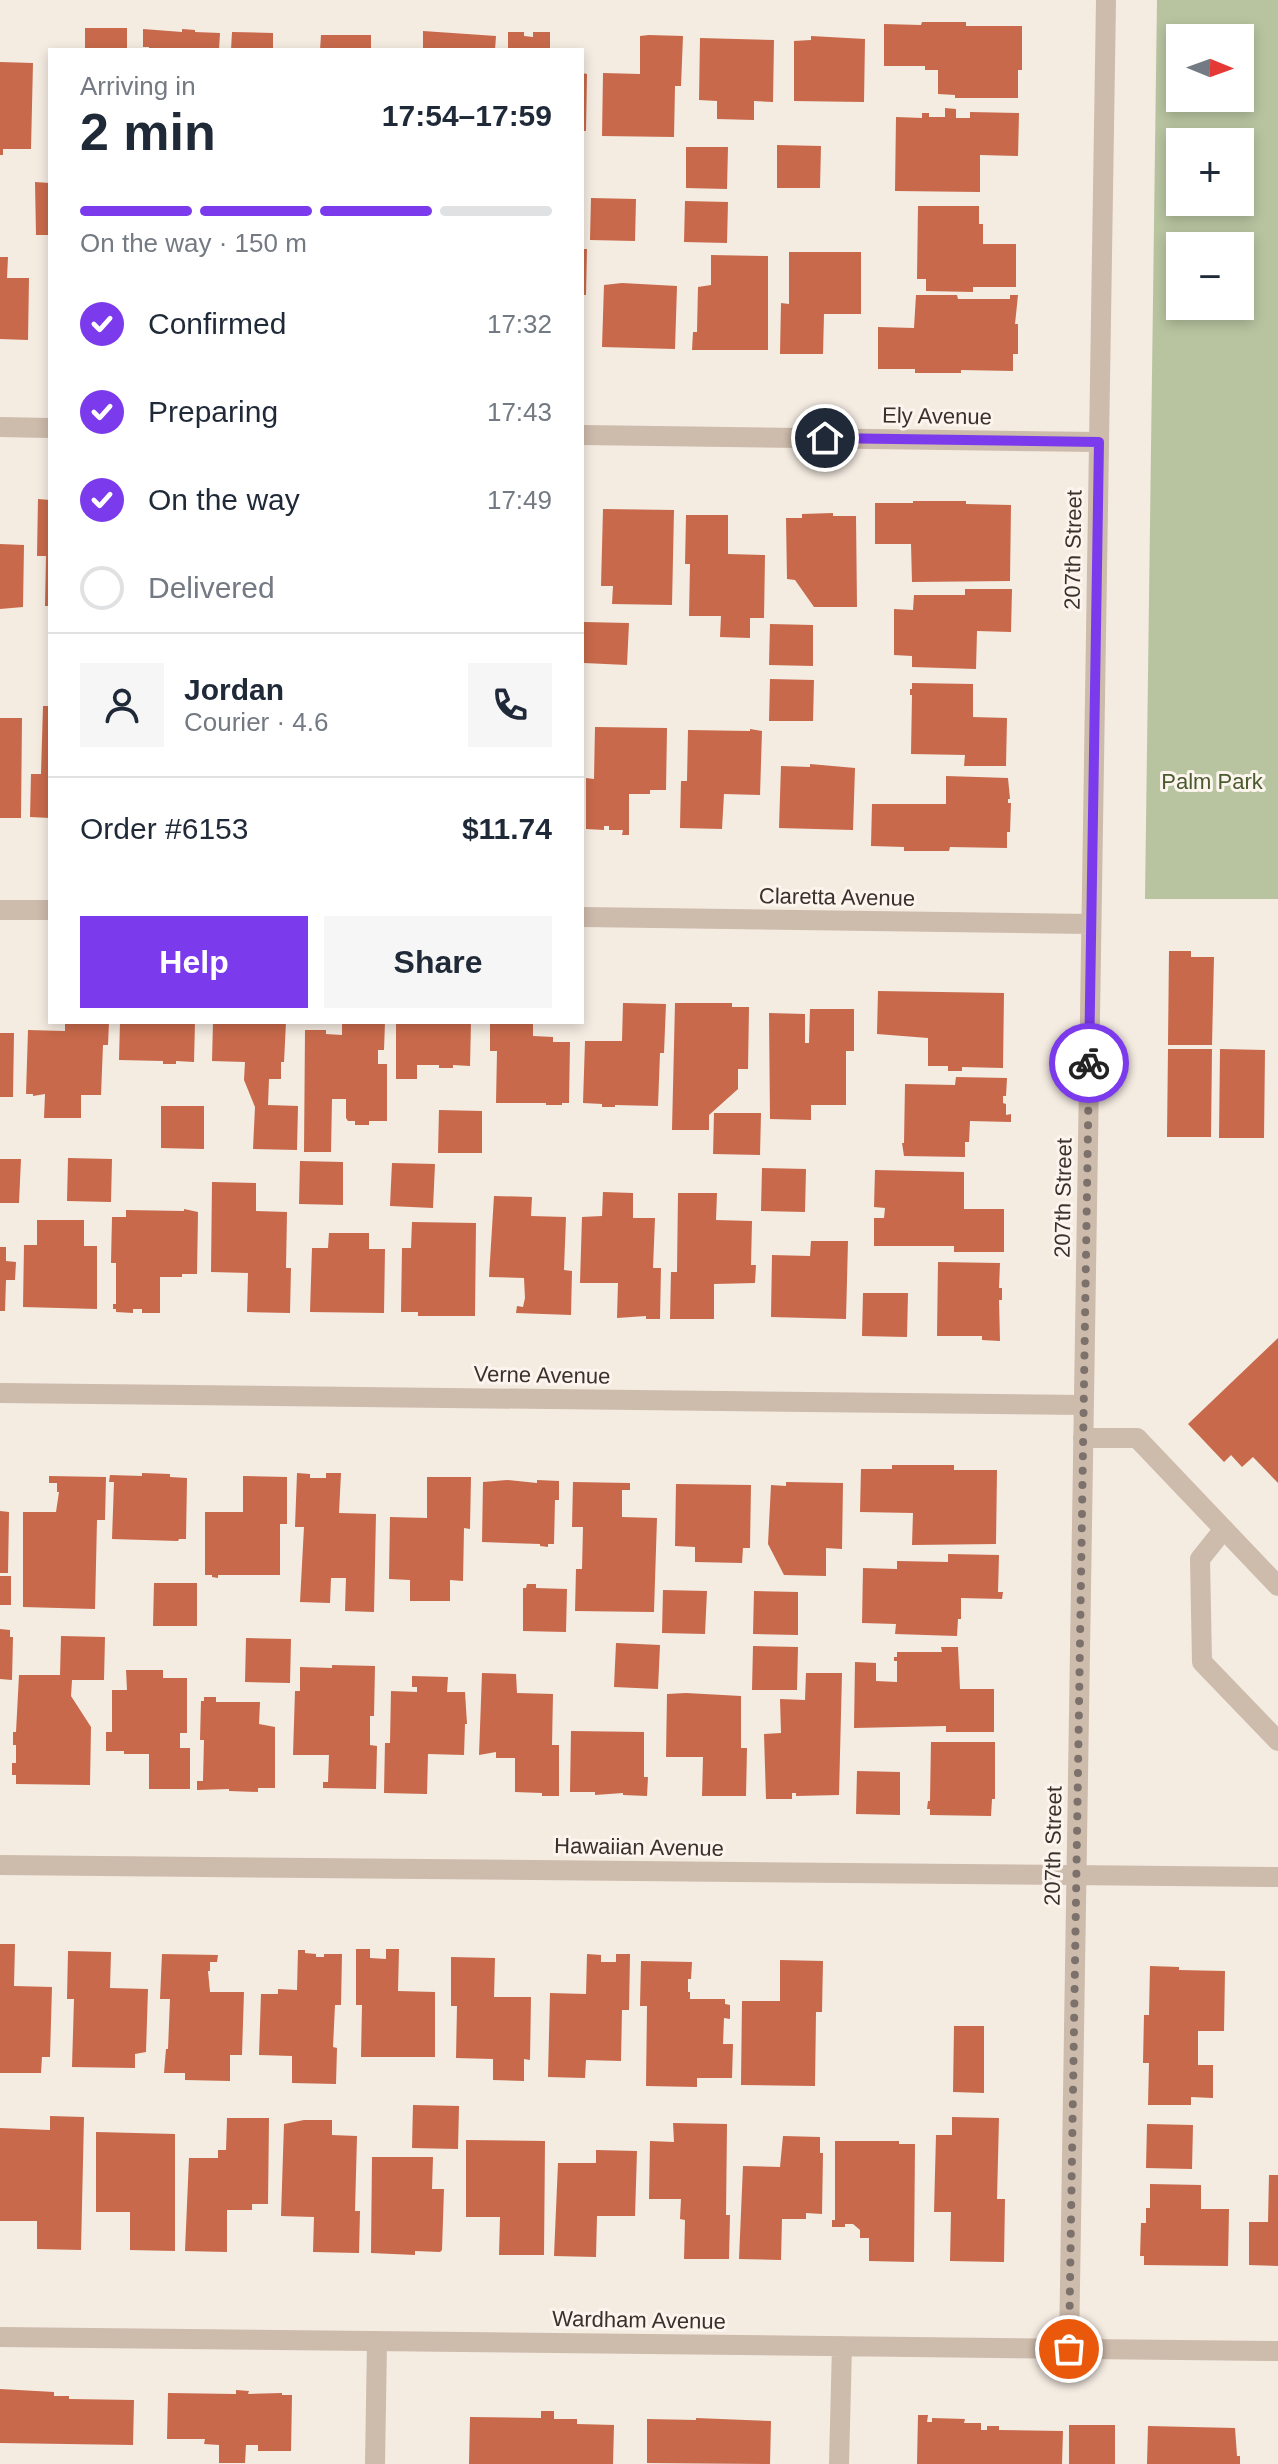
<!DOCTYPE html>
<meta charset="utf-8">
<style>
body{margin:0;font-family:Arial,sans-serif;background:#f6f6f7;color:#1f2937;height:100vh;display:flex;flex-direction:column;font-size:30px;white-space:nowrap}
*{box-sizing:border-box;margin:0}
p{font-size:26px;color:#747a83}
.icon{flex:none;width:44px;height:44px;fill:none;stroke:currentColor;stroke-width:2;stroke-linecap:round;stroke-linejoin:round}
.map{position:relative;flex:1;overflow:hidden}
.side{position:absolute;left:48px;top:48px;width:536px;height:976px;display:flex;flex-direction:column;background:#fff;border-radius:0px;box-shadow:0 4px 12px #0003}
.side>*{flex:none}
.needle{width:52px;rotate:91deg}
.buttons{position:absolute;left:1166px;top:24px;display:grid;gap:16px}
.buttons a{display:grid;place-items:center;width:88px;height:88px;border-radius:0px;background:#fff;box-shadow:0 4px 12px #0003;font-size:40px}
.pin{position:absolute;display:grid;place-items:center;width:68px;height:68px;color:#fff;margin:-34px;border:4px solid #fff;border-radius:50%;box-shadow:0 2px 8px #0007}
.courier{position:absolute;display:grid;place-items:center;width:80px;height:80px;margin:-40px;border:6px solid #7c3aed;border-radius:50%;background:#fff;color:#222;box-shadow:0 2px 10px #0007}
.head em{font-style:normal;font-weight:800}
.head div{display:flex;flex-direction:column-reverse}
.head{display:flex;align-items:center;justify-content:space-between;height:136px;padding:0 32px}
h1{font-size:52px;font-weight:800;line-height:60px}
.bar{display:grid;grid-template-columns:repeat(4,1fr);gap:12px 8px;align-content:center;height:96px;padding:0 32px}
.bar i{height:10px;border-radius:6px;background:#e0e1e3}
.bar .current{background:#7c3aed}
.bar p{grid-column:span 4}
.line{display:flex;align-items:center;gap:20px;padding:0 32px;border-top:2px solid #e0e1e3}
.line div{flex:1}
.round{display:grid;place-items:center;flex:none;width:84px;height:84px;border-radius:0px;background:#f6f6f7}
ol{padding:0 32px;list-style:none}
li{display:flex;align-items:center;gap:24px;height:88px}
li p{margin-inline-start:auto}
li .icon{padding:8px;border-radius:50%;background:#7c3aed;color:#fff;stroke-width:4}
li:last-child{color:#747a83}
li i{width:44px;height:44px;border:4px solid #e0e1e3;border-radius:50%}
.primary-button{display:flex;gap:16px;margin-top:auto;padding:16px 32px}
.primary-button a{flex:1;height:92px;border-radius:0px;background:#7c3aed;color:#fff;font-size:32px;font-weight:800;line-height:92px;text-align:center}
.primary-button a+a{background:#f6f6f7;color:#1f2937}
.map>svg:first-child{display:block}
.green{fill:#b8c4a0;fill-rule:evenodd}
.building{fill:#c8694b}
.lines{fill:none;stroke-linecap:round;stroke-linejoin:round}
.service{stroke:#cdbbac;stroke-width:20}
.minor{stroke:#cdbbac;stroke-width:20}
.done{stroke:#7c716b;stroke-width:8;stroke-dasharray:0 14.4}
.route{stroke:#7c3aed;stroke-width:10}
.labels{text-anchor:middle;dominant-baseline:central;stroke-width:6;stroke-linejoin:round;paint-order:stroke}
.street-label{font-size:22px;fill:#3b302b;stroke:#fbf5ee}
.park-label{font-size:22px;fill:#4a5a2e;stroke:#fbf5ee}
</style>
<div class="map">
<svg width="1278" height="2464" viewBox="0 0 1278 2464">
<rect width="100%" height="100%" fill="#f4ebe1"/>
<path class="green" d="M1157 0H1278V899H1145ZM1180 38H1240V98H1180ZM1180 142H1240V202H1180ZM1180 246H1240V306H1180Z"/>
<path class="building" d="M922 22H966V26H1022V70H1018V98H955V95L938 94V70H925V66H884V24L921 25Z
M85 28H127V50H85Z
M143 29 182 32V29L195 30V32L220 33 219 50H149V47H143Z
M423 31 496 36 495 50H423Z
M232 32 273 33V50H231Z
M508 32H524V36L533 37V32H550V50H508Z
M321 35H371V50H320Z
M649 35 683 36 681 86H675L674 137 602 136 603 73 640 74V36Z
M811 36 865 39 864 102 794 101V41L811 40Z
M700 38 774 40 773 102 754 101V120L717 119V101L699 100Z
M0 62 33 63 31 149H3V155H0Z
M582 73 587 74 586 131H582Z
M945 108 956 109V118H970V112L1019 113 1018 156 980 155V192L895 191 896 117 922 118V113H929V117H945Z
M777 145 821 146 820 188H777Z
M686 147H728L727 189 686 188Z
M35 182 50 183V235H36Z
M591 198 636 199 635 241 590 240Z
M685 201 728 202 727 243 684 242Z
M918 206H979V224H983V244H1016V287H973V292L926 291V279H917Z
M582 249H587L586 295H582Z
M789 252H861V314H824L823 354H780L781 303 789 304Z
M711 255 768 256V350H692L693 332H697L698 287 711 285Z
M0 257H8L7 278H29L28 340 0 339Z
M622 283 677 286 675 349 602 347 604 285Z
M916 295H957L958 299H1010V295H1018L1015 324H1018V354H1013V371L961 370V373H915V369H878V327L914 328Z
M38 499 50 500V606H45L46 556H37Z
M913 501H966V504L1011 505 1010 581 912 582 911 544H875V503H913Z
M603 509 674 510 672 605 612 604 613 586H601Z
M833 513V516H856L857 607H814L795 580 787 579 786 518H802V514Z
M686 515H728V554L765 555 764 618H750V638L720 637 721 616H689L690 564H685Z
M0 544 24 545 23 607 0 609Z
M965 589H1012L1011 632 977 631 976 669 912 667V656L894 655V609L913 610 914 595H965Z
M584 622 629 623 627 665 584 663Z
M770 624 813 625V666L769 665Z
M770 679 814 680 813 721H769Z
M912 683 973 684V717L1007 718 1006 766H964L965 755 911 754 912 695H910V689H912Z
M43 706H50V818L30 817 31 774H41Z
M0 718H22L21 818H0Z
M595 727 667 728 666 790H650V794H629V835H622L623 830H609V826H604V830L586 829V778L594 779Z
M750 729 762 731 760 795 724 794 722 829 680 828 681 781H687L688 730 750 731Z
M810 764 855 768 853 830 779 828 781 766 810 767Z
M946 776 1008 778 1010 799H1008V803H1011L1010 832H1007V848L950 847 949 851H904V847L871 846 872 804H946Z
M1169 951H1191V957H1214L1212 1045H1168Z
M878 991 1004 993 1003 1068 962 1067V1071H948V1066H928V1038L877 1034Z
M623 1003 666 1004 664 1053H660L658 1106 615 1105V1107H602V1104L583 1103 585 1041H622Z
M675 1003H732V1007H749L748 1069H738V1089L709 1115V1130H672Z
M810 1009H854V1051H846V1105H811V1120L770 1119 769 1013 805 1014V1043H809Z
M65 1022H109L108 1045H103L101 1095H81V1118H44L45 1094 33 1096V1094H26L28 1030 65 1031Z
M120 1022H195L194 1062 176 1061V1064H163V1061L119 1060Z
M213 1022H286L284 1062H281V1079H269L268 1105 298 1106 297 1150 253 1149 255 1107 244 1080 245 1062 212 1061Z
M342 1022H385L384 1050H378V1064H387V1121H369V1125H355V1121H348L346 1118V1099H332L331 1152H304L305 1030H326V1034L342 1035Z
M396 1022H471L470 1066 453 1065V1068H439V1065H417V1079H396Z
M490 1022H533V1036L553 1037V1042H570L569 1103H562V1105H546V1103H496L497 1051H490Z
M0 1033H14L13 1097H0Z
M1168 1049H1212L1211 1137H1167Z
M1220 1049 1265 1050 1264 1138H1219Z
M956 1077 1007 1078 1006 1096H1003V1103L1006 1104V1115L1011 1114V1122L970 1121 969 1142H965V1157L904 1156 902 1143H904L905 1084 955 1085Z
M161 1106H204V1149L161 1148Z
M439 1110 482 1111V1153H438Z
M714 1113H761L760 1155 713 1154Z
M68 1158 112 1159 111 1202 67 1201Z
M0 1159H21L19 1203H0Z
M300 1161 343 1162V1205L299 1204Z
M392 1163 435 1164 433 1208 390 1206Z
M762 1168 806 1169 805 1212 761 1211Z
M875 1170 964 1172V1209H1004V1252H954V1246H874V1218H884L885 1208 874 1207Z
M212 1182 256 1183V1211L287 1212 286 1268H291L290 1313 247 1312 248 1273 211 1272Z
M603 1192 633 1193V1218H655L653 1268H661L660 1319H646V1316L617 1318 618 1283H580L582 1217 602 1216Z
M678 1193H717L716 1220 752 1221 751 1265H756L755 1283 714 1284V1319H670L671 1272H677Z
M494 1196 532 1197 531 1216 566 1217 564 1270 572 1271 571 1315 516 1313 517 1306 523 1307 525 1298 524 1278 489 1277Z
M184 1209 198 1212 197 1274H182V1277H160V1313H142V1309H133V1313L116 1312V1309H113V1304H116V1263H111L112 1217H126V1210L184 1211Z
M37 1220H84V1246H97V1309L23 1307 24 1245H37Z
M412 1222 476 1223 475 1316H418V1312H401L402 1248H411Z
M329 1233H369V1249H385L384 1313 310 1312 312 1248H328Z
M811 1241H848L846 1319 771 1317 772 1255 810 1256Z
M0 1247H6V1261L16 1262 15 1280H6L5 1311H0Z
M938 1262 1000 1263 999 1288H1002V1300H999L1000 1341 982 1340V1336H937Z
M863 1293H908L907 1337 862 1336Z
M1278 1338V1483L1253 1457 1242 1467 1231 1455 1224 1462 1188 1424Z
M892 1465H954V1470H997L996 1544 912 1545 913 1513 860 1512 861 1469H892Z
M142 1473 170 1474V1477L187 1478 186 1539H179L178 1541 112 1539 114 1482H109L110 1475 142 1476Z
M297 1473 310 1474V1478H326V1473H341L339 1513 376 1514 374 1612 345 1611 346 1578H331L330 1603 300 1602 304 1527H295Z
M49 1476 106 1477 105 1520H97L95 1609 23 1607V1512H56L59 1492H57V1483H49Z
M243 1476 287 1477V1524H280V1575H218V1578L212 1577V1575H205V1512H243Z
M427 1477H471L470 1529 464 1528 463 1581 450 1580V1601H410V1580L389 1579 390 1517 427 1518Z
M507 1480 537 1483V1480L559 1481V1500H555L554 1544H548V1547L540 1546V1544L482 1542 483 1482Z
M573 1482 630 1483V1490H622V1517L657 1518 654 1612 575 1611 576 1569H582L583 1527H572Z
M786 1482 843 1483 842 1549 826 1548V1576L784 1575 768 1544 771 1485 786 1486Z
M676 1484 751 1485 750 1548H743L742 1563 695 1562V1547L675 1546Z
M0 1511 9 1512 8 1573H0Z
M948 1554 999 1555 998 1592H1003L1002 1599 961 1598V1619H958L957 1636 895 1634 896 1624 862 1623 863 1568 897 1569V1561L948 1562Z
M0 1576H11V1605H0Z
M154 1583H197V1626H153Z
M527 1584H536V1588L567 1589 566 1632 523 1631V1588H526Z
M663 1590 707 1591 705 1634 662 1633Z
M754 1591 798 1592V1635L753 1634Z
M0 1629 10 1630V1637H13L12 1680 0 1679Z
M61 1636 105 1637 104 1680H72L71 1696 91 1727 90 1785 16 1784V1775H12V1763H16V1745H13V1732H16L19 1675H60Z
M246 1638 291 1639 290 1683 245 1682Z
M616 1643 660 1645 658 1689 614 1687Z
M753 1646 798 1647 797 1690H752Z
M941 1647H958L960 1689H994V1732H946V1726L854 1728 855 1662 876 1663V1681L897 1682V1661H894V1657H897V1652H942Z
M332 1665 375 1666 374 1716H370V1745L377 1746 376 1789 323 1788V1782H328L329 1755H293L295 1691H300V1667L332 1668Z
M126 1670H163V1678H187V1733H180V1748H190V1789H149V1754H124V1751H106V1732H112V1690H127Z
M482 1673 516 1674 517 1693 553 1694 552 1745H559V1796H542V1793L515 1792V1758H496V1752L479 1755Z
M806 1673H842L839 1795 796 1796V1793H792V1799H766L764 1734 781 1733 780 1699 805 1700Z
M412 1676 448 1677 447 1692H465L467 1724H465L464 1755 428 1754 427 1794 384 1793 385 1743H390L391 1691 417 1692V1687H412Z
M686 1693 741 1696V1748H747L746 1796H702L703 1757H666L667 1694Z
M204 1697H216V1702H260L259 1724 275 1727V1788H258V1792L229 1791V1789L197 1790V1781H203L204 1740H200L201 1701H204Z
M571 1731 644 1732V1777H648L647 1796 623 1795V1793L595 1795V1792H570Z
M931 1742H995V1799H992L991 1816 930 1815V1809H927L928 1801H930Z
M857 1771 900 1772V1815L856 1814Z
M0 1944H15L14 1986 52 1987 50 2057H42L41 2073H0Z
M356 1949H370V1958L386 1959V1949H399L398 1991 435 1992V2057H361L362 2005H356Z
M298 1950H305V1953L316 1954V1957H324V1954H342L341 2005H335L333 2047 337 2048 336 2084 292 2083V2056L259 2055 261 1994H278V1989L297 1990Z
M68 1951 111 1952 110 1988 148 1989 146 2052 135 2054V2068L72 2067 74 1999H67Z
M162 1954 218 1955 217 1962H210V1971H208L210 1992H244L242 2055H230V2081L185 2080V2073H164L166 2049H168L170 1999H160Z
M587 1954 601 1955V1962H616V1954H630L629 2010H622L621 2061 586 2060 585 2078 548 2077 550 1993 586 1994Z
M451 1957 495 1958 494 1997H531L530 2060 524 2059V2081L493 2080V2059L456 2058 457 2006H451Z
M780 1960 823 1961 822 2012H816L815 2086 741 2085 742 2001H780Z
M641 1961 692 1962 691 1979H688V1992H690V1999H725V2004L730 2005V2019L724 2018 723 2044H733L732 2078H697V2087L646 2086 647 2006H640Z
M1150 1966 1179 1967V1970L1225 1971 1224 2031H1198V2065H1213V2098L1191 2097V2105H1148L1149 2063H1143L1144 2015H1149Z
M954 2026H984V2093L953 2092Z
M413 2105 459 2106 458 2149 412 2148Z
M50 2116 84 2117 81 2250 37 2249V2221H0V2128L50 2130Z
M952 2117 999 2118 997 2199H1005L1004 2262 950 2261 951 2212H934L936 2135H952Z
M227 2118H269L268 2204H252V2210H227V2252L185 2251 189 2158H218V2150H226Z
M304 2120H332V2135L357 2136 355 2211H360L359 2253 313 2252 314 2217 281 2216 284 2124Z
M673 2123 727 2124 726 2215H730L729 2259H684L685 2220 680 2219 681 2199H649L650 2141 674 2142Z
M1147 2124 1193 2125 1192 2169 1146 2168Z
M96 2132 175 2134V2251L130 2250V2212H96Z
M783 2136 820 2137V2153H823L822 2214 806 2213V2219H782L781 2260 739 2259 743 2166 780 2167Z
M466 2140 545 2141 544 2255H499L500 2217H466Z
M835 2141H899V2144H915L914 2262 869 2261V2238H860V2230L853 2224H845V2227H832V2220H835Z
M596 2150 637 2151 635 2216H597L596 2257 554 2256 558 2163H596Z
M372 2157H433L432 2189H444L442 2250 440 2252 415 2251V2255L371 2253Z
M1269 2175H1278V2266L1249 2265V2222H1268Z
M1150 2184 1201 2185V2209H1229L1228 2266 1144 2265V2256H1140L1141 2223H1146V2208H1150Z
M0 2389 54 2392V2396H69V2399L134 2400 133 2445 0 2443Z
M236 2390 249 2391 248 2394 282 2393V2395H292L291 2451H258V2445H246L245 2463H219V2445L204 2444 205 2439H167L168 2393 236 2394Z
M541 2411H554V2419H577V2424L614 2425 613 2464H469L470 2417 541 2418Z
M918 2415H928L927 2422H932V2418L965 2419 964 2423H981V2430H987V2426H999V2430L1063 2431 1062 2464H917Z
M696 2418 771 2421 770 2464 647 2463V2419L696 2420Z
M1069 2425H1115V2464H1069Z
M1148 2426 1235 2428 1237 2456H1240V2464H1147Z"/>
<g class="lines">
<path class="service" d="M1083 1438H1137L1278 1586
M1224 1529 1200 1559 1202 1662 1278 1741"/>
<path class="minor" d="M0 427 50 428
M582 435 1099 442
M0 910H50
M582 917 1091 924
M0 1393 1084 1405
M0 1865 1278 1877
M0 2337 1278 2351
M1069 2349 1106 0
M375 2464 377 2341
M839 2464 842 2346"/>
</g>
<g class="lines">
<path class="done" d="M1069 2349 1089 1063"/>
<path class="route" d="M825 438 1099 442 1089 1063"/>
</g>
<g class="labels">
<g class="street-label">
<text transform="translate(937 416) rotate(1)">Ely Avenue</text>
<text transform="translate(1073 550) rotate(-89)">207th Street</text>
<text transform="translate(837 897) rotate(1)">Claretta Avenue</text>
<text transform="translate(1063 1198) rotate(-89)">207th Street</text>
<text transform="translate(542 1375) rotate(1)">Verne Avenue</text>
<text transform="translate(1053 1846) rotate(-89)">207th Street</text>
<text transform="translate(639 1847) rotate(1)">Hawaiian Avenue</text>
<text transform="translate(639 2320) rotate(1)">Wardham Avenue</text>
</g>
<g class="park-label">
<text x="1212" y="781">Palm Park</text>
</g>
</g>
</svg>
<div class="buttons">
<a><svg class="needle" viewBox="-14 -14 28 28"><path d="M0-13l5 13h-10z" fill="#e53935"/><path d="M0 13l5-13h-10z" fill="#747a83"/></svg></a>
<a>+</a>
<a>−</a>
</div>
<div class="pin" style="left:1069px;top:2349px;background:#ea580c"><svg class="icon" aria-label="bag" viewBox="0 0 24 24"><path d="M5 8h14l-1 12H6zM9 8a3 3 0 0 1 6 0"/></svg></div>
<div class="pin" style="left:825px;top:438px;background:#1f2937"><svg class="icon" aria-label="home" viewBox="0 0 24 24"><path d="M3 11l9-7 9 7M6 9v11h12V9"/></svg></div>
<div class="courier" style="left:1089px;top:1063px"><svg class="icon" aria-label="bike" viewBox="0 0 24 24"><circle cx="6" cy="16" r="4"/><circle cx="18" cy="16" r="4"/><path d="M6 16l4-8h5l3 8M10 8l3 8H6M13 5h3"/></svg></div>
<section class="side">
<div class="head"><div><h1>2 min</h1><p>Arriving in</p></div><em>17:54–17:59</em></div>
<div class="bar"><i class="current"></i><i class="current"></i><i class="current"></i><i></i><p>On the way · 150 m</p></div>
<ol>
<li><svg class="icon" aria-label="check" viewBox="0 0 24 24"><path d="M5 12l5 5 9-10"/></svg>Confirmed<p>17:32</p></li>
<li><svg class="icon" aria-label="check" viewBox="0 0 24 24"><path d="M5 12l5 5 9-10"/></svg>Preparing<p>17:43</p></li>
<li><svg class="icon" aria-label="check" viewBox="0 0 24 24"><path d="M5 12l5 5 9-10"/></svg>On the way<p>17:49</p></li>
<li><i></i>Delivered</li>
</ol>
<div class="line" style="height:144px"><a class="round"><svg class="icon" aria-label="person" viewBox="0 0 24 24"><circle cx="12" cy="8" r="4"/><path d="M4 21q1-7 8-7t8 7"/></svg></a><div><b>Jordan</b><p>Courier · 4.6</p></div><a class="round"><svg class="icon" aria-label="phone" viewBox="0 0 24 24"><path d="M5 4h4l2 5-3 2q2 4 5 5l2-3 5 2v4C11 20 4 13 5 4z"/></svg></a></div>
<div class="line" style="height:104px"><div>Order #6153</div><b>$11.74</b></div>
<div class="primary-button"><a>Help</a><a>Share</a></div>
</section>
</div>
